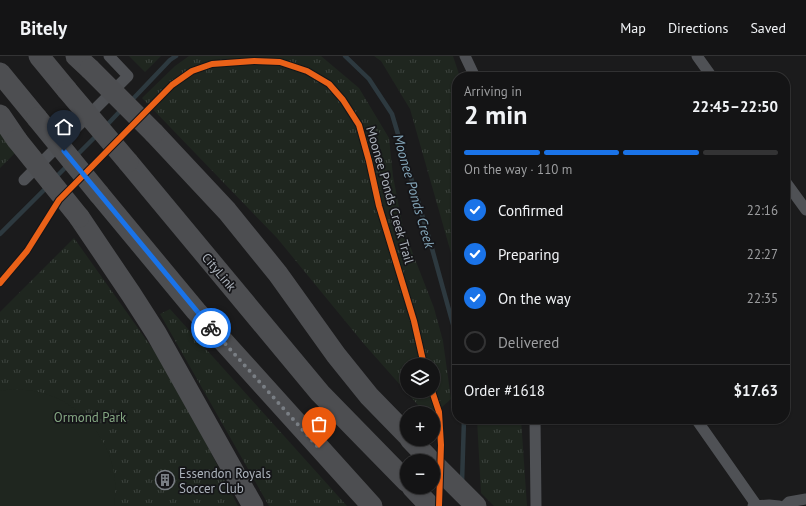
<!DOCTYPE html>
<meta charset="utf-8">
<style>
body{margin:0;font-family:"PT Sans",sans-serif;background:#1d1d1e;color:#f1f3f6;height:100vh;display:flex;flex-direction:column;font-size:15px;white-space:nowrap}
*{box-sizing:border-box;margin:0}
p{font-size:13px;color:#9d9ea0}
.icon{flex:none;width:22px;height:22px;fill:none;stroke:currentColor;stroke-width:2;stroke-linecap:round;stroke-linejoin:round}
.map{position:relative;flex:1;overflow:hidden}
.sheet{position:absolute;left:452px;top:16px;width:338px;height:352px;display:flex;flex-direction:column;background:#141415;border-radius:16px;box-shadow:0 1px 3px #0004,0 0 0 1px #333334}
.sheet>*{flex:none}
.controls{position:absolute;left:400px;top:302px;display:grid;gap:8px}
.controls a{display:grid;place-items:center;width:40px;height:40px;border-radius:50%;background:#141415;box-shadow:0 1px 3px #0004,0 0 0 1px #333334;font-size:20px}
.pin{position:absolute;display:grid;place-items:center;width:34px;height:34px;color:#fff;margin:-41px -17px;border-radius:50% 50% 50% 0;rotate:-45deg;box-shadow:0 0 4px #0007}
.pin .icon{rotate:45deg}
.courier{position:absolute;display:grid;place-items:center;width:40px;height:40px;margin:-20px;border:3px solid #1a73e8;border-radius:50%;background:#fff;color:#222;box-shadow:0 1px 5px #0007}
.summary em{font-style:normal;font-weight:700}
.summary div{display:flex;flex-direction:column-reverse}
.summary{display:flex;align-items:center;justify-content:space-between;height:68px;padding:0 12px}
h1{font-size:26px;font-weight:700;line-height:30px}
.bar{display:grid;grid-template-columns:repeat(4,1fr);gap:6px 4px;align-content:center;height:48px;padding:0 12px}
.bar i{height:5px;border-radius:3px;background:#333334}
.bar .active{background:#1a73e8}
.bar p{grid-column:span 4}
.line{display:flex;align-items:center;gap:10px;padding:0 12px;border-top:1px solid #333334}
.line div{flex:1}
ol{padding:0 12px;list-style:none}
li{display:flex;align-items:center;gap:12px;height:44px}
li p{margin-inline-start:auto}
li .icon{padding:4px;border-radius:50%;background:#1a73e8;color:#fff;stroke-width:4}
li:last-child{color:#9d9ea0}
li i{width:22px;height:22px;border:2px solid #333334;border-radius:50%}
header{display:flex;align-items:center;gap:24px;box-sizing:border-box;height:56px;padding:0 20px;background:#141415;border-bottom:1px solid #333334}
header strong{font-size:19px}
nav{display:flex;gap:22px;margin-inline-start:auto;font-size:14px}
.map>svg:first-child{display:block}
.park{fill:url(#park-tufts);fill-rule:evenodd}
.garden{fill:#1f261f}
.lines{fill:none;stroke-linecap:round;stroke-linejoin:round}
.stream{stroke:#2d393f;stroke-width:4.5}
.street{stroke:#4f5155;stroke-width:11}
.highway{stroke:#4d4e51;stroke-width:21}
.highway-bridge{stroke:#4d4e51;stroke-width:21}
.cycleway-casing{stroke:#151518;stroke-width:8}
.cycleway{stroke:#ea6118;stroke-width:6}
.done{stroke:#797e84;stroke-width:4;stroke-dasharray:0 7.2}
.route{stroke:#1a73e8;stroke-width:5}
.labels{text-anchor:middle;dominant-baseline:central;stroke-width:3.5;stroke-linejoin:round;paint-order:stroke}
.street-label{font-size:13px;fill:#acb3bc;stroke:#151518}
.park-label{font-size:13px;fill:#85a883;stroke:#151518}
.poi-label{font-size:13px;fill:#acb3bc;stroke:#151518;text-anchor:start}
.water-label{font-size:14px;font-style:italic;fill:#83a5b8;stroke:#151518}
</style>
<header>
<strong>Bitely</strong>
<nav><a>Map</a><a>Directions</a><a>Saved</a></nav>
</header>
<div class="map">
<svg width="806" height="450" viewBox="0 0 806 450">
<defs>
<pattern id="park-tufts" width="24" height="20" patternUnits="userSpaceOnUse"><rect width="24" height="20" fill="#1f261f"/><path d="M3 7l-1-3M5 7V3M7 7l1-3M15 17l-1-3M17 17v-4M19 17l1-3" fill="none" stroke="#3d433e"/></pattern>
</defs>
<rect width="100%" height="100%" fill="#1b1b1c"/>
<path class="park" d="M129 0H161L145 16Z
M189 0H321L359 32 389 82 393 120 403 172 434 252 443 285 451 343 433 359V357H425L364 288 277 182 142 42 175 10ZM407 309H433V335H407Z
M374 0H453L460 21H457V218L410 53 381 5Z
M0 69 20 92 0 112Z
M74 182 172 320 238 450H0V256Z
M170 253 347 450H269L160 258Z
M477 363H521L527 450H494L481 437Z"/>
<path class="garden" d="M12 333C23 334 33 334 43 337 91 351 123 401 114 450H0V335Z"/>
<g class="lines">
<path class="stream" d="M345 0 369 23 392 58 431 189 457 283
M130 46 170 4 176 0
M105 71 123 52
M75 101 98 78
M54 123 69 108
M0 178 48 130
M462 427 464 363"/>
<path class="street" d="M465 0 475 21
M697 0 712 21
M24 124 128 20 109 0
M785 125 806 154
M535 363 536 450
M696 363 757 450
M753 450 769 449 779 450
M785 450 789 446 806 443"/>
<path class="highway" d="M39 0 67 34
M76 0 90 13
M0 17 37 62
M0 59 17 84
M154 77 227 155 278 218 336 299 369 340 407 379
M128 106 320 337 407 426
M99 138 196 255 372 450
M79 161 131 238 156 277 253 450
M410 383 431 405
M433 407 476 450
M412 431 430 450"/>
<path class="highway-bridge" d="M90 13 154 77
M67 34 128 106
M37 62 99 138
M17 84 79 161"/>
<g class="cycleway-casing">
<path id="cycleway" d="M0 227 27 195 59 144 172 29 192 15 212 8 254 5 280 6 307 15 329 28 343 44 359 69 369 105 379 150 414 265 424 309
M432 335 439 356 441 389 439 450"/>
</g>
<use href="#cycleway" class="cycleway"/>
</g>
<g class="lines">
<path class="done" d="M211 272 319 392"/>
<path class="route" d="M64 95 211 272"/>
</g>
<defs>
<g id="building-ring" transform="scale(1)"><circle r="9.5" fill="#151518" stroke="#797e84" stroke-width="1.5"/><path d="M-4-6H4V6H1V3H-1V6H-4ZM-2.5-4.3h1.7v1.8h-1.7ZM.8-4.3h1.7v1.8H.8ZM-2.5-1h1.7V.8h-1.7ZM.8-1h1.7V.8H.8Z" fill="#797e84"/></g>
</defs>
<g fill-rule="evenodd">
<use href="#building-ring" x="165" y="424"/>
</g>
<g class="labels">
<g class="street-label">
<text transform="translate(390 139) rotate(74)">Moonee Ponds Creek Trail</text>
<text transform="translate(219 216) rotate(50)">CityLink</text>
</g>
<g class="park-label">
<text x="90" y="361">Ormond Park</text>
</g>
<g class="poi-label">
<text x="179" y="417">Essendon Royals<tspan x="179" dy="15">Soccer Club</tspan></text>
</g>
<g class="water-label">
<text transform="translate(414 135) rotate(74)">Moonee Ponds Creek</text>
</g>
</g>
</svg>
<div class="controls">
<a><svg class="icon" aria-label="layers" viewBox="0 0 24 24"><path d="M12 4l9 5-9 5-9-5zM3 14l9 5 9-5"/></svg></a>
<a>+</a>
<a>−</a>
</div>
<div class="pin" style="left:319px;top:392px;background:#ea580c"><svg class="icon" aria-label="bag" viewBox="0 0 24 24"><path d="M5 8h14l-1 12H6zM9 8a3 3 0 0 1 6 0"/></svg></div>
<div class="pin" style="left:64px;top:95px;background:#1f2937"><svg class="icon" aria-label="home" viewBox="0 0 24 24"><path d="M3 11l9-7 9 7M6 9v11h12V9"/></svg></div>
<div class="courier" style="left:211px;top:272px"><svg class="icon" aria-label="bike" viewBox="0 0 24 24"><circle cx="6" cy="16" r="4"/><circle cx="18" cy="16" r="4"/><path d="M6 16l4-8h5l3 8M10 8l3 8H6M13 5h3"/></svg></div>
<section class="sheet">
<div class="summary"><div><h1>2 min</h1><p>Arriving in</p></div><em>22:45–22:50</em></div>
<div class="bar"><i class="active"></i><i class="active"></i><i class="active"></i><i></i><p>On the way · 110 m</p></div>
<ol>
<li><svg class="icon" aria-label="check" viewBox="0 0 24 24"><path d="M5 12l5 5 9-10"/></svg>Confirmed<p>22:16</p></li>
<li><svg class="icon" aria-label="check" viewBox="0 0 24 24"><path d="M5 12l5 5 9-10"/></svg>Preparing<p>22:27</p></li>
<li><svg class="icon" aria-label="check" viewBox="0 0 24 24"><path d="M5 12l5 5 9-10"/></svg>On the way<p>22:35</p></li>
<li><i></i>Delivered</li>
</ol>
<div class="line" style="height:52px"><div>Order #1618</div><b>$17.63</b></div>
</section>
</div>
